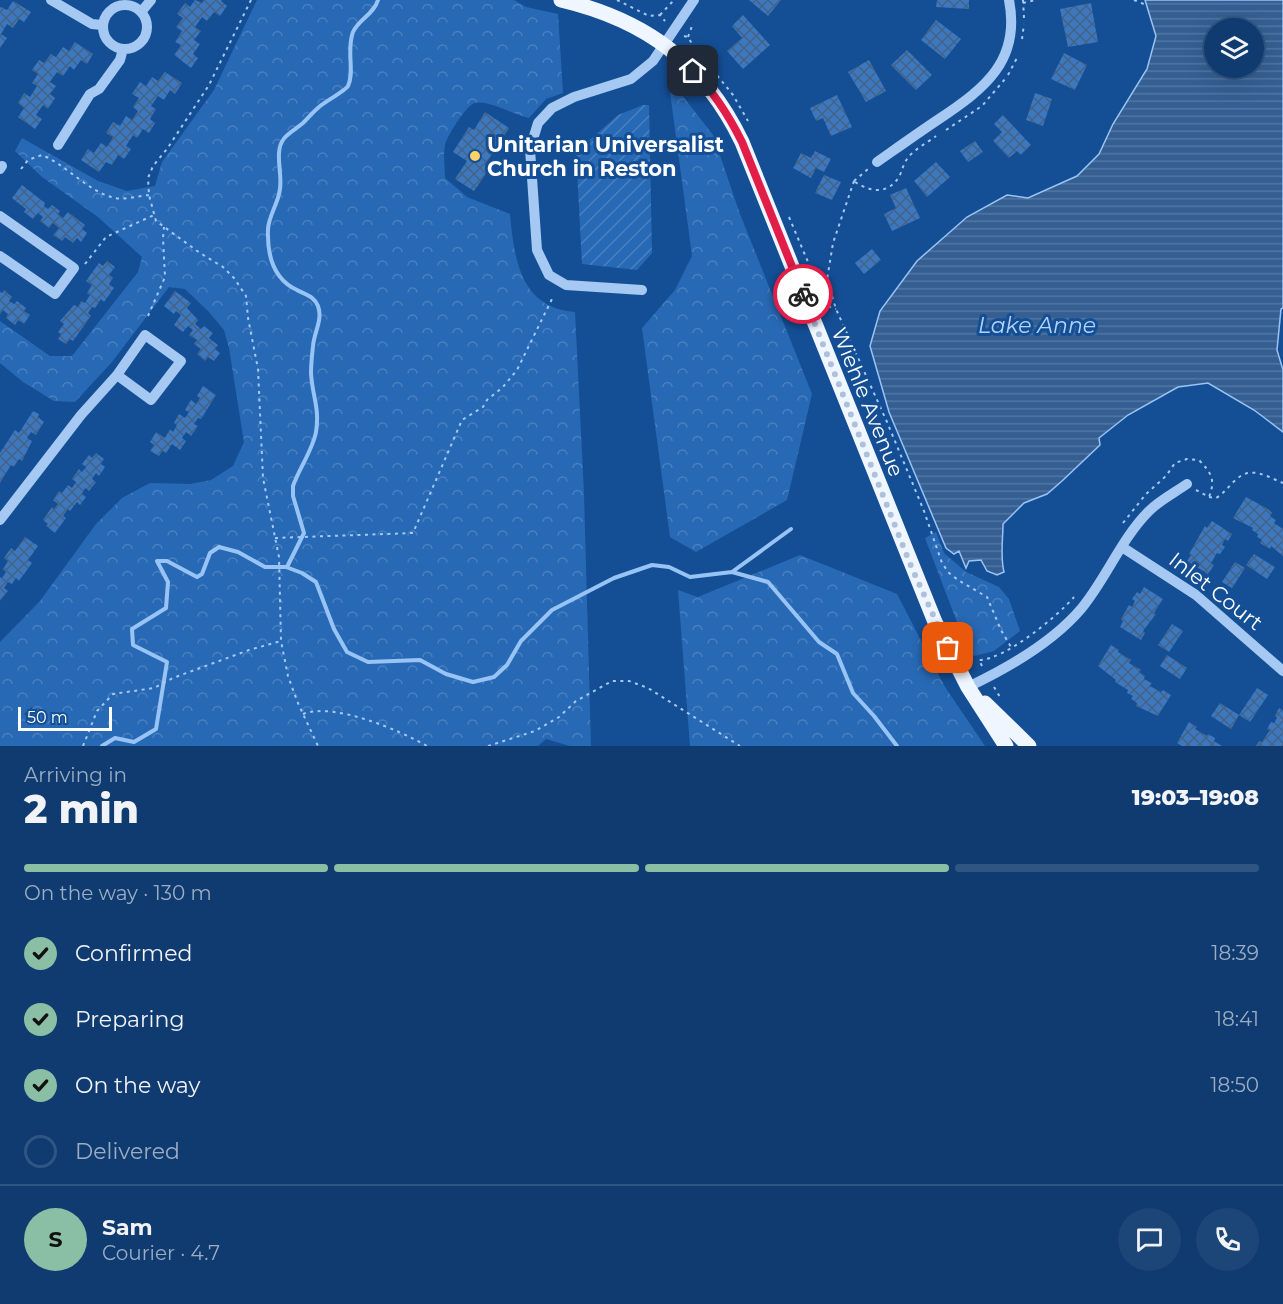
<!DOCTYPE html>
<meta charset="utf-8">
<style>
body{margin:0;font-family:Montserrat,sans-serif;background:#1d4678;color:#f1f3f6;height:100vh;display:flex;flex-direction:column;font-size:22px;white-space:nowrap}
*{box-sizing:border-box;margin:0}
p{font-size:20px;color:#9badc3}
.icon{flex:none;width:33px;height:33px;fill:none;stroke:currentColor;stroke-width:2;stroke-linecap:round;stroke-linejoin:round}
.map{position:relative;height:746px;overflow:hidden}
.sheet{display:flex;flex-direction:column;background:#0f3b70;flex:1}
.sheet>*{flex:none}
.buttons{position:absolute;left:1204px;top:18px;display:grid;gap:12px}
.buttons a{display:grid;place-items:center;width:60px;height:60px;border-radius:50%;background:#0f3b70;box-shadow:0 6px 24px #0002,0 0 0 2px #2f5583;font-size:30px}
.scale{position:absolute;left:18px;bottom:15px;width:94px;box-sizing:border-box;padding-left:6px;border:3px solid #fff;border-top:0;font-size:16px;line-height:21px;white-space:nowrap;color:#fff;-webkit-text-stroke:4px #144f96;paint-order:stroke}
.pin{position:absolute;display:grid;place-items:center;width:51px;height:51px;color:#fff;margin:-26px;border-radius:12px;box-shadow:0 3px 9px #0006}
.courier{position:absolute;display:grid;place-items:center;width:60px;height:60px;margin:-30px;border:4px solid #e11d48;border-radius:50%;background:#fff;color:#222;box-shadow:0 2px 8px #0007}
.overview em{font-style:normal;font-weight:800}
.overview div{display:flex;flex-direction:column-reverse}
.overview{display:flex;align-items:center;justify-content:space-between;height:102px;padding:0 24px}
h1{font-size:39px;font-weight:800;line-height:45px}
.bar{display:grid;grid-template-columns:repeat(4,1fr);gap:9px 6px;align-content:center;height:72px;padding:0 24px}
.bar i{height:8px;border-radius:4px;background:#2f5583}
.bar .active{background:#8abfa5}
.bar p{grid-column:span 4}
.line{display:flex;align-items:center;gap:15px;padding:0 24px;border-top:2px solid #2f5583}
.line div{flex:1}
.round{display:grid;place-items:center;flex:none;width:63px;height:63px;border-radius:32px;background:#1d4678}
ol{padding:0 24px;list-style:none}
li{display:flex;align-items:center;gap:18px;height:66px}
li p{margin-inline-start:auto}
li .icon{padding:6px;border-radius:50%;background:#8abfa5;color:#111;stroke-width:4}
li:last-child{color:#9badc3}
li i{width:33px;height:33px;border:3px solid #2f5583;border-radius:50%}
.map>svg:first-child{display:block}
.forest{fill:url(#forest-crowns)}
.garden{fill:url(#garden-furrows)}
.water{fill:url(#water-rules);stroke:#98c4f5;stroke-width:1.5;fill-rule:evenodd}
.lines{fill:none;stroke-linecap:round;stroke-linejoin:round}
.stream{stroke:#98c4f5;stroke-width:4}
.building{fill:url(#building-cross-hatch)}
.path{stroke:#a5c9f2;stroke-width:2;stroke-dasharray:3 4.5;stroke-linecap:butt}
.minor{stroke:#a5c9f2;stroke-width:10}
.major{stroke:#f0f6ff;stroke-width:15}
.done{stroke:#adc1da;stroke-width:6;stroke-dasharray:0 10.8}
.route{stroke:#e11d48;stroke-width:8}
.poi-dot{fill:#ffd166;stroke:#144f96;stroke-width:2}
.labels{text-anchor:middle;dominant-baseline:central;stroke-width:6;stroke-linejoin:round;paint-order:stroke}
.poi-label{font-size:21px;font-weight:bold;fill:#fff;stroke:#144f96;text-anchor:start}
.street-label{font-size:21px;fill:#fff;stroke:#144f96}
.water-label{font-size:22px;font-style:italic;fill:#b2d3f9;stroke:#144f96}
</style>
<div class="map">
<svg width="1283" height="746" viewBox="0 0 1283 746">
<defs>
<pattern id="forest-crowns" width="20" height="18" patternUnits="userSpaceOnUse" patternTransform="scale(1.5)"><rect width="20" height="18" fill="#2869b5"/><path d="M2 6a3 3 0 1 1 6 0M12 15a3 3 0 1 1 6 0" fill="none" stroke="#4880c0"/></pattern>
<pattern id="garden-furrows" width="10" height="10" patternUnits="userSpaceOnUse" patternTransform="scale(1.5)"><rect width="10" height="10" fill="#2869b5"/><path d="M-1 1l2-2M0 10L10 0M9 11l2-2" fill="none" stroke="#4880c0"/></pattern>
<pattern id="water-rules" width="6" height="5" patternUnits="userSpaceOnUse" patternTransform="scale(1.5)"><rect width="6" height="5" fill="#355f92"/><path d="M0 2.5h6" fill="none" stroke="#5377a2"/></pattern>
<pattern id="building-cross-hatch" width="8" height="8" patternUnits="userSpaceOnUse" patternTransform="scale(1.5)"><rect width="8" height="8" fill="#3d78be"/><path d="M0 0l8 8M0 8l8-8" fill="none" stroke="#446285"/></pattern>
</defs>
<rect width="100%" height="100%" fill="#144f96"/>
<path class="forest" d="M257 0H514L526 7 558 14 563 93 546 99 529 118C514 115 489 100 475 103 467 104 447 136 445 145 443 154 445 168 445 178L467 197 510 214C514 258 520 308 575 312L584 494 591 746H570L546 739 538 746H0V642L40 601 96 524 122 498 150 483 190 484 211 480 233 466 244 442 229 348 224 330 209 312 185 289 169 287 112 362 75 402 54 401 23 382 0 363V321L50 356H72L138 272 142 257 98 217 42 177 15 151 22 138 98 181 127 191 155 186 162 162 214 90Z
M668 77 713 135 740 214 812 394 787 500 696 552 670 537 642 328 675 290 692 256Z
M936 532 944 553 966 572 999 587 1009 599 1020 631 994 651 974 656 957 622 925 538Z
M800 555 897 594 945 687 985 746H690L678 590 698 597Z"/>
<path class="garden" d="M643 105H649L652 253 637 270 582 264 576 152 618 115Z"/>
<path class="water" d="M1145 0H1283V308L1281 309 1277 350 1283 370V432L1254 410 1208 383 1178 387 1128 415 1099 438 1100 445 1062 481 1047 494 1024 503 1003 524C1003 539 1000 557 1004 572L997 575 987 571 981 560 969 561 966 568 959 551 954 554 946 548 889 412 870 346 880 311 917 261 967 217 1007 195 1028 198 1077 176 1099 154 1113 124 1147 69 1156 36ZM1215 28H1254V68H1215Z"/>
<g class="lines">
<path class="stream" d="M287 567 304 533 293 496V486C299 469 313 449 316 432 320 408 312 395 311 373 311 364 312 355 313 346 314 332 323 320 318 306 314 296 306 295 297 290 273 279 267 254 268 229 269 216 276 207 279 194 283 181 278 167 279 153 280 136 291 133 303 123 308 118 313 112 319 107 326 101 345 91 348 86 355 72 346 50 353 32 359 19 374 14 378 0
M732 572 768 582 819 642 837 654 853 693 874 716 897 746
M102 746 115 738 134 742 156 729 167 662 133 645 132 629 166 608 168 582 157 561H167L197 577 202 574 210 553 219 547 238 552 265 567H286L302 573 316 582 334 629 347 652 368 662 420 660 446 674 473 682 494 677 507 665 521 641 552 610 614 578 652 565 669 567 690 577 732 572 791 529"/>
</g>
<path class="building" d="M195 0 202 3 204 0H222L221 1 227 6 220 16 214 12 207 21 202 17 195 27 201 31 194 40 200 44 193 54 198 58 191 68 174 55 181 45 175 42 182 31 176 27 183 18 177 14 185 3 190 7Z
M749 0H781L768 16Z
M937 0H969V9L936 7Z
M13 1 31 12 24 22 19 19 13 28 7 24 1 34 7 38 0 48V8L1 7 7 10Z
M1091 3 1098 42 1068 47 1060 9Z
M743 15 770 45 743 69 727 51 742 38 732 26Z
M936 20 961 39 945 59 921 40Z
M75 42 93 54 87 64 81 60 74 70 70 66 63 76 57 72 50 82 56 86 50 94 55 98 48 109 43 105 36 115 42 119 35 129 18 117 24 108 18 103 24 93 30 97 37 86 32 83 38 74 32 70 39 60 44 63 51 54 56 57 63 47 69 51Z
M907 50 932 75 916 90 891 65Z
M1064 53 1087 65 1075 90 1051 79Z
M869 60 886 91 866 102 848 72Z
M165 72 182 83 175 94 170 90 164 100 158 96 151 106 156 109 150 119 155 123 149 133 143 129 137 138 133 135 126 146 131 149 124 159 118 155 112 165 106 162 99 172 81 160 88 149 94 153 101 143 107 147 113 137 106 133 113 122 120 126 126 116 132 120 138 111 133 107 139 98 132 94 140 82 146 86 152 77 158 81Z
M1035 93 1052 99 1043 126 1026 120Z
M837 95 852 127 831 136 823 118 816 121 810 108Z
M485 112 509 128 485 165 490 168 474 191 455 179 467 161 453 152 469 127 474 130Z
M1003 115 1031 145 1021 155 1017 151 1009 158 993 141 1002 132 994 124Z
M975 141 983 152 968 162 960 151Z
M815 151 831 159 824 172 816 168 811 178 793 168 801 153 811 158Z
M936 162 950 177 927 197 914 181Z
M824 175 841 182 832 200 815 193Z
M22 185 45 203 44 206 48 209 52 205 60 211 58 214 63 218 68 212 85 225 82 229 87 233 81 242 77 238 73 243 65 237 62 241 53 235 59 228 53 223 49 228 40 221 43 217 38 213 33 219 24 212 26 209 12 198Z
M906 188 920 218 892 231 884 214 896 208 890 195Z
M872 249 881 260 864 274 855 263Z
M107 261 115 267 109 275 113 278 109 284 114 288 104 302 101 299 95 308 92 307 88 313 91 316 73 341 70 339 66 344 58 339 61 334 58 332 64 324 60 321 74 305 78 307 81 301 85 303 90 295 87 293 92 285 86 281 99 263 103 266Z
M4 290 12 297 9 301 14 304 17 301 26 308 24 311 30 315 24 324 18 320 15 325 6 318 8 314 3 310 0 314V292L2 293Z
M175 291 191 303 187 308 198 320 195 324 201 329 204 326 213 333 209 338 218 345 215 349 220 353 214 361 208 357 205 361 197 354 201 349 194 344 197 340 189 335 193 330 188 326 183 332 174 325 181 315 176 311 174 314 164 306Z
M203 386 216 395 201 419 198 418 194 424 198 426 191 436 186 432 182 438 186 441 180 450 172 444 166 453 162 451 159 456 150 451 154 445 150 442 156 432 165 438 170 429 173 432 177 425 174 423 179 414 185 418 189 412 185 410 191 400 196 404 200 398 197 396Z
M33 411 39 414 38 417 44 422 36 435 31 432 27 438 32 441 22 461 19 459 14 467 11 465 0 483V453L15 430 19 433Z
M96 453 104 459 101 464 105 467 99 476 96 473 92 479 96 482 89 491 85 488 82 494 86 497 80 505 77 502 70 511 68 509 63 516 66 518 55 533 46 526 48 524 43 520 52 507 54 509 58 504 53 500 59 491 62 493 68 485 72 488 76 482 72 479 79 469 82 472 86 467 82 464 89 455 92 458Z
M1246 497 1268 509 1272 513 1270 516 1276 520 1274 523 1283 529V556L1271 546 1270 549 1260 543 1262 540 1257 537 1258 534 1252 530 1253 528 1233 518Z
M1212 521 1232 534 1228 541 1225 539 1222 545 1225 547 1220 554 1217 553 1211 563 1214 565 1208 574 1187 561 1191 555 1189 554 1205 526 1207 528Z
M25 537 38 546 28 560 32 563 19 581 16 578 12 584 8 582 4 588 8 591 0 601V577L2 578 6 572 3 569 8 561 4 558 11 548 15 551Z
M1254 554 1275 567 1267 579 1246 565Z
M1235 562 1245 568 1232 588 1222 582Z
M1144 587 1163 599 1154 613 1156 614 1143 631 1145 633 1141 640 1120 627 1123 621 1121 619 1129 605 1132 607 1135 601 1132 599 1137 592 1140 594Z
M1172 624 1183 631 1169 652 1158 645Z
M1111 645 1119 650 1118 652 1131 660 1129 663 1141 670 1139 672 1145 676 1144 679 1152 683 1150 686 1161 692 1163 690 1171 695 1158 716 1136 706 1137 703 1131 699 1133 696 1127 693 1128 690 1115 682 1116 680 1098 666Z
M1167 655 1187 668 1180 679 1160 666Z
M1257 688 1268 695 1250 722 1239 715Z
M1220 703 1239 715 1231 729 1211 716Z
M1279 708 1283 711V746H1256L1259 741 1262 742 1270 730 1267 729 1271 722 1274 723 1277 718 1275 716Z
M1189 722 1197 727 1195 729 1207 736 1208 734 1215 738 1214 741 1222 746H1182L1177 743Z"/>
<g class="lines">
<path class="path" d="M251 0 209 85 167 149 153 166 148 178 149 195 156 221 200 253 223 267 234 278 246 296 248 318 258 369 263 478 279 557 281 641 288 676 297 701 318 746
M617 0 649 16 660 15 665 21
M1023 0 1024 18
M1134 0 1146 5
M1023 3 1036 0
M660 15 674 0
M684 36 688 37 694 47 733 95 748 121
M688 37 692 26
M1022 39 1024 24
M1008 75 1018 56
M946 130 982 106 1005 79
M21 169 28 160 42 155C66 165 87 190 111 197 122 201 138 196 149 195
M854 181 833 243 827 280 836 309 887 422 924 511 942 563 949 573 958 580 987 597 1001 630 1011 647
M854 181 868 169
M855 182C871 192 887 195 899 177 902 171 903 165 907 159 913 150 927 143 936 136
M789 217 824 300 830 307 836 309
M85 264 106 237 154 215
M148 316 165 277 163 238 164 227
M1196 490 1209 497
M1209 497 1216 498C1225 493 1230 484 1238 478 1252 466 1268 477 1283 483
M1123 523 1146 494 1166 476 1175 463 1187 459 1199 460C1211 473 1216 479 1209 497
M275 538 413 533 462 420 483 407 487 400 503 387 517 370 552 299
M982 666 979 660C1004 660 1057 617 1074 597
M994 687 1000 697
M303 714C334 702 399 730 427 746
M83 746 97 711 113 694 154 688 173 678 249 650 281 641
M488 746 535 731 559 717 576 701 612 681H629L648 688 740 746"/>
<path class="minor" d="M51 0 92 24 102 25
M103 27a22 22 0 1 1 44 0a22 22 0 1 1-44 0Z
M141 12 151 0
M58 145 90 94 99 89 120 60 123 49
M877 162C897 148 918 133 939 119 984 89 1021 61 1009 0
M0 169 2 166
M0 216 74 268 55 294 0 256
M642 290 566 285 549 275 537 250 530 149 538 123 552 108 574 97 631 79 653 61 694 0
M145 335 181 361 151 400 117 375Z
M0 520 81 415 117 375
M1122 547 1196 595 1283 671
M968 687C1008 668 1052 643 1081 609 1106 579 1121 539 1149 511 1160 500 1174 493 1187 484"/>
<path class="major" d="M561 0C646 20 704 63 742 142L935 622 968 687 1006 746
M985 703 1029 746"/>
</g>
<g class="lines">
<path class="done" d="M803 294 911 566 948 648"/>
<path class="route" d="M693 71C714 92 729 116 742 142L803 294"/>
</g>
<circle class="poi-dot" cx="475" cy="156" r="6"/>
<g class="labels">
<g class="poi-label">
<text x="487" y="144">Unitarian Universalist<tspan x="487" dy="24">Church in Reston</tspan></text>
</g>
<g class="street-label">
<text transform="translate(868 402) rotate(68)">Wiehle Avenue</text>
<text transform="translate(1216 591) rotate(38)">Inlet Court</text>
</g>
<g class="water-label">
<text x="1037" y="325">Lake Anne</text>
</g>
</g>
</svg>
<div class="buttons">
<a><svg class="icon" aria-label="layers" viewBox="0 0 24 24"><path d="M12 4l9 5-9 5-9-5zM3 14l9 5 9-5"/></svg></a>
</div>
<div class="scale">50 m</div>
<div class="pin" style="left:948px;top:648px;background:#ea580c"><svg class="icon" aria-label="bag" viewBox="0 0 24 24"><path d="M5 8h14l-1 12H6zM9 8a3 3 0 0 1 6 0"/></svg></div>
<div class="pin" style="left:693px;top:71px;background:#1f2937"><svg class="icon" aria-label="home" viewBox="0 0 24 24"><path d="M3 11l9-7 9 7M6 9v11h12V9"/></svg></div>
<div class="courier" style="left:803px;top:294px"><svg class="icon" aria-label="bike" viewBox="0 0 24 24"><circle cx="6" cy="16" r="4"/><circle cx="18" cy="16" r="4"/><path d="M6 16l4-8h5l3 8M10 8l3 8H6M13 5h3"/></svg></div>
</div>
<section class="sheet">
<div class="overview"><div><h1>2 min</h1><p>Arriving in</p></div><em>19:03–19:08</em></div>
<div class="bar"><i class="active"></i><i class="active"></i><i class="active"></i><i></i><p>On the way · 130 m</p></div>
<ol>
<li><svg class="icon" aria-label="check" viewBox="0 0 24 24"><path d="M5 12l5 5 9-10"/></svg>Confirmed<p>18:39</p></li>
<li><svg class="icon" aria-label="check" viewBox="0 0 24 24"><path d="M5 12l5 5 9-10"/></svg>Preparing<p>18:41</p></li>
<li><svg class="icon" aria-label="check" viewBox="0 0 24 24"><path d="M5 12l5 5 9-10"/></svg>On the way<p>18:50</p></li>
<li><i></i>Delivered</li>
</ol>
<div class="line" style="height:108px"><b class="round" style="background:#8abfa5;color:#111">S</b><div><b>Sam</b><p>Courier · 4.7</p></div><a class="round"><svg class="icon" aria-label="chat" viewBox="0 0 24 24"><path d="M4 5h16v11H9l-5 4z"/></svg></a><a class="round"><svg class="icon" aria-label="phone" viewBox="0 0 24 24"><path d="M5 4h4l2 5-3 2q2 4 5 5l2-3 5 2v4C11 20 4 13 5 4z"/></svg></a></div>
</section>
